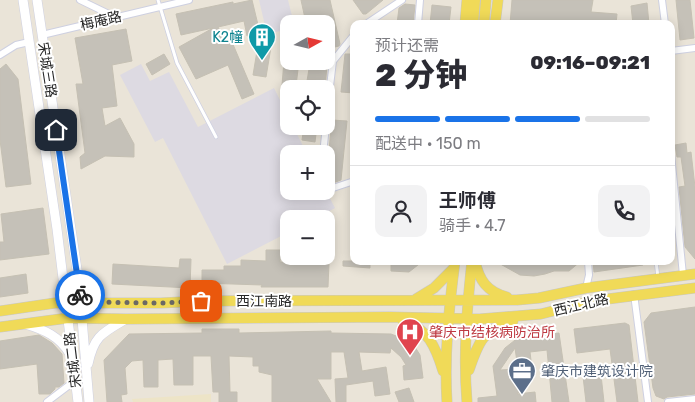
<!DOCTYPE html>
<html lang="zh">
<meta charset="utf-8">
<style>
body{margin:0;font-family:Rubik,"Noto Sans SC",sans-serif;background:#f2f2f3;color:#2b2b33;height:100vh;display:flex;flex-direction:column;font-size:19px;white-space:nowrap}
*{box-sizing:border-box;margin:0}
p{font-size:16px;color:#7c7c81}
.icon{flex:none;width:28px;height:28px;fill:none;stroke:currentColor;stroke-width:2;stroke-linecap:round;stroke-linejoin:round}
.map{position:relative;flex:1;overflow:hidden}
.drawer{position:absolute;left:350px;top:20px;width:325px;height:245px;display:flex;flex-direction:column;background:#fff;border-radius:10px;box-shadow:0 2px 12px #0003}
.drawer>*{flex:none}
.needle{width:32px;rotate:82deg}
.buttons{position:absolute;left:280px;top:15px;display:grid;gap:10px}
.buttons a{display:grid;place-items:center;width:55px;height:55px;border-radius:10px;background:#fff;box-shadow:0 2px 12px #0003;font-size:25px}
.pin{position:absolute;display:grid;place-items:center;width:42px;height:42px;color:#fff;margin:-21px;border-radius:10px;box-shadow:0 2px 8px #0006}
.courier{position:absolute;display:grid;place-items:center;width:50px;height:50px;margin:-25px;border:4px solid #1a73e8;border-radius:50%;background:#fff;color:#222;box-shadow:0 1px 6px #0007}
.summary em{font-style:normal;font-weight:800}
.summary div{display:flex;flex-direction:column-reverse}
.summary{display:flex;align-items:center;justify-content:space-between;height:85px;padding:0 25px}
h1{font-size:32px;font-weight:800;line-height:38px}
.bar{display:grid;grid-template-columns:repeat(4,1fr);gap:8px 5px;align-content:center;height:60px;padding:0 25px}
.bar i{height:6px;border-radius:4px;background:#e1e1e2}
.bar .on{background:#1a73e8}
.bar p{grid-column:span 4}
.line{display:flex;align-items:center;gap:12px;padding:0 25px;border-top:1px solid #e1e1e2}
.line div{flex:1}
.round{display:grid;place-items:center;flex:none;width:52px;height:52px;border-radius:10px;background:#f2f2f3}
.map>svg:first-child{display:block}
.industrial{fill:#dddae2}
.education{fill:#ede4c7}
.building{fill:#c5c1b8;stroke:#c5c0b3;fill-rule:evenodd}
.lines{fill:none;stroke-linecap:round;stroke-linejoin:round}
.lane-casing{stroke:#ced0e1;stroke-width:4.5}
.street-casing{stroke:#ced0e1;stroke-width:8}
.secondary-casing{stroke:#ced0e1;stroke-width:10}
.primary-casing{stroke:#c7c7c7;stroke-width:11}
.lane{stroke:#fff;stroke-width:3}
.street{stroke:#fff;stroke-width:6}
.secondary{stroke:#fff;stroke-width:9}
.primary{stroke:#f0da58;stroke-width:10}
.done{stroke:#6b6965;stroke-width:5;stroke-dasharray:0 9}
.route{stroke:#1a73e8;stroke-width:6}
.labels{text-anchor:middle;dominant-baseline:central;stroke-width:4;stroke-linejoin:round;paint-order:stroke}
.street-label{font-size:14px;fill:#272727;stroke:#fff}
.culture-label{font-size:14px;fill:#0d838f;stroke:#fff;text-anchor:end}
.health-label{font-size:14px;fill:#be3a42;stroke:#fff;text-anchor:start}
.service-label{font-size:14px;fill:#4e5e75;stroke:#fff;text-anchor:start}
</style>
<div class="map">
<svg width="695" height="402" viewBox="0 0 695 402">
<rect width="100%" height="100%" fill="#eae4d8"/>
<path class="industrial" d="M259 0H288L294 24H289V29L267 34Z
M141 64 150 81 169 72 198 127 274 88 289 118V126H293L307 154H289V191H326L335 208 315 219H289V232L227 264 163 138 155 142 120 75Z"/>
<path class="education" d="M211 394V402H133L132 399Z"/>
<path class="building" d="M252 0 260 33 247 36 244 21 218 27 227 44 232 42 254 94 242 99 228 65 196 79 179 47 213 28 181 35 176 14 233 2V4Z
M301 0H330L340 44 339 46 326 49V24H319L318 21 306 23Z
M353 0H383L366 14H363Z
M512 0H593L591 12 617 14 616 24H510Z
M676 0H690L694 38 680 40Z
M647 3 649 24H633L631 6Z
M405 4 415 5 413 24H397L399 8Z
M432 5 451 7 449 24H430Z
M126 29 132 61 112 65 117 106 102 108 105 126 120 118 134 144V157L105 156 81 169 80 157 85 153 76 84H83L75 38Z
M258 45 271 47 266 77 253 75Z
M164 54 170 64 152 75 146 64Z
M345 54H354V93L341 92Z
M284 61H299L296 86 282 85Z
M310 63 327 65 325 89 306 87Z
M6 64 18 79 31 184 6 187 0 140V69Z
M332 120 347 121 341 180 330 184 326 182V179Z
M304 126H317L315 142 302 140Z
M686 143 687 153 691 152 695 187V259L685 247 679 187 685 186 681 157H677L675 145Z
M43 208 49 254 0 260V242H4L1 214Z
M266 250H281L280 262 329 263 328 287H261L262 285 202 283V270H224V266H241V260L266 261Z
M180 259H191L190 288 112 284 113 264 179 268Z
M343 261H370V268L343 266Z
M391 261H423L409 272 391 271Z
M495 261H581L569 271H554L545 274 534 276 520 275Z
M593 261H643V265L594 272Z
M26 274 28 293 0 297V278Z
M695 307V394L667 397 664 399 656 396 653 388 644 322 651 313Z
M625 323 629 325 638 402H617L610 349 577 353 574 329Z
M202 329H239V333L331 331V333L391 334 409 341 415 347 420 355 423 378 404 380 403 366 406 365 401 357 391 348 390 353 359 352 362 371 386 367 390 394 375 396 373 381 346 385V402H336L335 379 348 378 344 352H331V379H317L331 402H272V375L259 372V366H253V357L229 356 230 392H237V402H219V392H213L211 356H193V385H174L173 359 158 360V387H144L143 360 132 361 125 368 127 394 121 395 122 402H107L104 360 129 334 202 333Z
M524 333 523 337 559 333 569 402H552L547 350 530 352 533 377 517 394 535 392 536 402H478V398L497 396 493 366 505 348ZM515 348 518 369 500 370Z
M39 335 52 343 62 354 64 383 59 387H55V389L50 394H39L37 364 0 369V341Z
M600 366 604 402H586L582 368Z
M409 388 414 402H399L395 392Z"/>
<g class="lines">
<g class="lane-casing">
<path id="lane" d="M158 0 177 63 216 137
M656 261 658 278"/>
</g>
<g class="street-casing">
<path id="street" d="M80 0 115 17
M662 0 665 24
M366 24 402 0
M418 24 420 0
M42 35 189 0
M671 51 695 48
M0 55 16 45 29 42
M326 120 333 61 354 35
M323 154 326 126
M671 154 683 275
M326 187 327 190 354 181
M586 288 589 275 588 261
M634 294 648 402
M47 402 76 380
M668 402 695 399"/>
</g>
<g class="secondary-casing">
<path id="secondary" d="M23 0 57 229 78 402
M37 0 79 283 89 402
M25 324C45 330 59 336 70 354
M88 364C94 336 102 333 126 319"/>
</g>
<g class="primary-casing">
<path id="primary" d="M465 24 467 0
M473 24 475 0
M484 24 486 0
M495 24 498 0
M475 261C479 280 487 292 507 297
M416 299 434 288 454 268
M0 311 55 303H161L201 301 517 300 539 298 586 288 695 274
M403 321C428 328 436 348 443 371
M0 327 68 318 126 319 390 317 480 319 541 314 592 301 695 288
M469 370C479 341 482 331 513 321
M447 402C444 355 449 308 455 261
M467 402C463 355 467 308 472 261"/>
</g>
<use href="#lane" class="lane"/>
<use href="#street" class="street"/>
<use href="#secondary" class="secondary"/>
<use href="#primary" class="primary"/>
</g>
<g class="lines">
<path class="done" d="M80 295V302L161 303 201 301"/>
<path class="route" d="M56 130 80 295"/>
</g>
<defs>
<g id="building-pin" transform="scale(1.4375)"><path d="M0 17L-7.5 6A9.5 9.5 0 1 1 7.5 6Z" fill="#0f9aa8" stroke="#fff"/><path d="M-4-6H4V6H1V3H-1V6H-4ZM-2.5-4.3h1.7v1.8h-1.7ZM.8-4.3h1.7v1.8H.8ZM-2.5-1h1.7V.8h-1.7ZM.8-1h1.7V.8H.8Z" fill="#fff"/></g>
<g id="hospital-pin" transform="scale(1.4375)"><path d="M0 17L-7.5 6A9.5 9.5 0 1 1 7.5 6Z" fill="#e0444e" stroke="#fff"/><path d="M-5-5h3v3.5h4V-5h3V5h-3V1.5h-4V5h-3Z" fill="#fff"/></g>
<g id="office-pin" transform="scale(1.4375)"><path d="M0 17L-7.5 6A9.5 9.5 0 1 1 7.5 6Z" fill="#5c6f8a" stroke="#fff"/><path d="M-6-3h4V-5.5h4V-3h4V5H-6ZM-1-4.5V-3h2v-1.5ZM-6 0V1H6V0Z" fill="#fff"/></g>
</defs>
<g fill-rule="evenodd">
<use href="#building-pin" x="262" y="37"/>
<use href="#hospital-pin" x="410" y="332"/>
<use href="#office-pin" x="522" y="371"/>
</g>
<g class="labels">
<g class="street-label">
<text transform="translate(101 21) rotate(-13)">梅庵路</text>
<text transform="translate(47 70) rotate(81)">宋城三路</text>
<text x="264" y="301">西江南路</text>
<text transform="translate(581 305) rotate(-13)">西江北路</text>
<text transform="translate(73 360) rotate(-97)">宋城二路</text>
</g>
<g class="culture-label">
<text x="243" y="37">K2幢</text>
</g>
<g class="health-label">
<text x="429" y="332">肇庆市结核病防治所</text>
</g>
<g class="service-label">
<text x="541" y="371">肇庆市建筑设计院</text>
</g>
</g>
</svg>
<div class="buttons">
<a><svg class="needle" viewBox="-14 -14 28 28"><path d="M0-13l5 13h-10z" fill="#e53935"/><path d="M0 13l5-13h-10z" fill="#7c7c81"/></svg></a>
<a><svg class="icon" aria-label="locate" viewBox="0 0 24 24"><circle cx="12" cy="12" r="6"/><path d="M12 2v4M12 18v4M2 12h4M18 12h4"/></svg></a>
<a>+</a>
<a>−</a>
</div>
<div class="pin" style="left:201px;top:301px;background:#ea580c"><svg class="icon" aria-label="bag" viewBox="0 0 24 24"><path d="M5 8h14l-1 12H6zM9 8a3 3 0 0 1 6 0"/></svg></div>
<div class="pin" style="left:56px;top:130px;background:#1f2937"><svg class="icon" aria-label="home" viewBox="0 0 24 24"><path d="M3 11l9-7 9 7M6 9v11h12V9"/></svg></div>
<div class="courier" style="left:80px;top:295px"><svg class="icon" aria-label="bike" viewBox="0 0 24 24"><circle cx="6" cy="16" r="4"/><circle cx="18" cy="16" r="4"/><path d="M6 16l4-8h5l3 8M10 8l3 8H6M13 5h3"/></svg></div>
<section class="drawer">
<div class="summary"><div><h1>2 分钟</h1><p>预计还需</p></div><em>09:16–09:21</em></div>
<div class="bar"><i class="on"></i><i class="on"></i><i class="on"></i><i></i><p>配送中 · 150 m</p></div>
<div class="line" style="height:90px"><a class="round"><svg class="icon" aria-label="person" viewBox="0 0 24 24"><circle cx="12" cy="8" r="4"/><path d="M4 21q1-7 8-7t8 7"/></svg></a><div><b>王师傅</b><p>骑手 · 4.7</p></div><a class="round"><svg class="icon" aria-label="phone" viewBox="0 0 24 24"><path d="M5 4h4l2 5-3 2q2 4 5 5l2-3 5 2v4C11 20 4 13 5 4z"/></svg></a></div>
</section>
</div>
